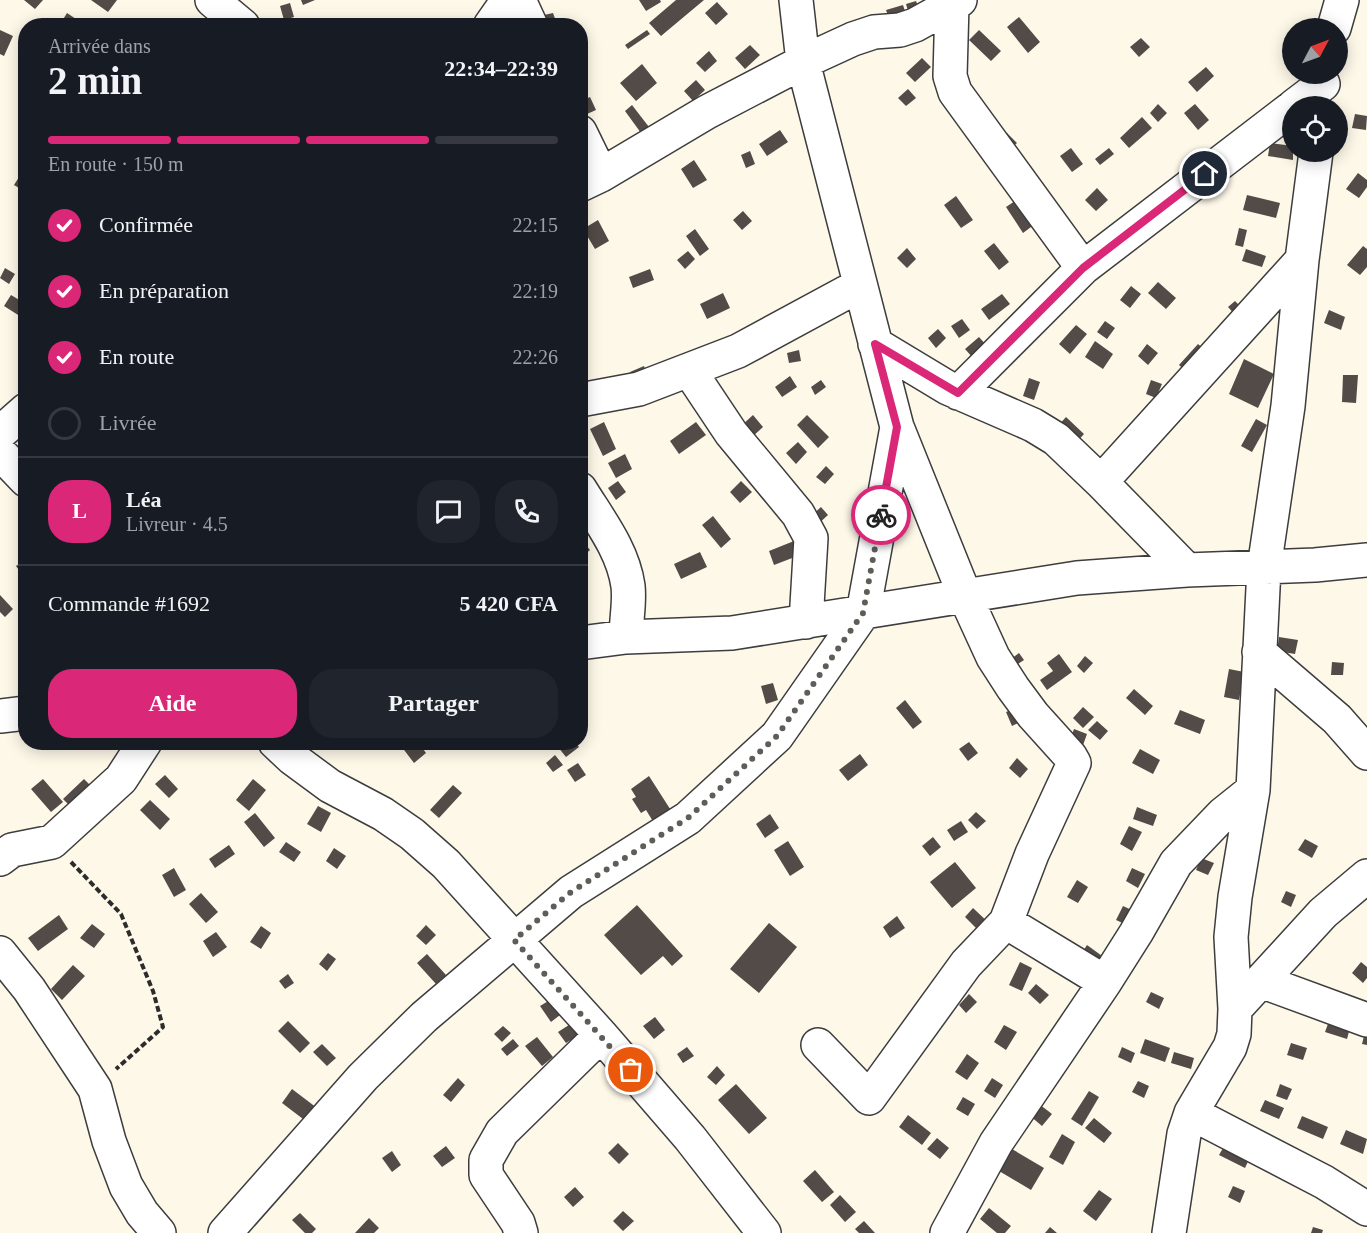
<!DOCTYPE html>
<html lang="fr">
<meta charset="utf-8">
<style>
body{margin:0;font-family:Georgia,serif;background:#20242c;color:#f1f3f6;height:100vh;display:flex;flex-direction:column;font-size:22px;white-space:nowrap}
*{box-sizing:border-box;margin:0}
p{font-size:20px;color:#9ea1a6}
.icon{flex:none;width:33px;height:33px;fill:none;stroke:currentColor;stroke-width:2;stroke-linecap:round;stroke-linejoin:round}
.map{position:relative;flex:1;overflow:hidden}
.drawer{position:absolute;left:18px;top:18px;width:570px;height:732px;display:flex;flex-direction:column;background:#171b24;border-radius:24px;box-shadow:0 3px 15px #0003}
.drawer>*{flex:none}
.needle{width:39px;rotate:49deg}
.buttons{position:absolute;left:1282px;top:18px;display:grid;gap:12px}
.buttons a{display:grid;place-items:center;width:66px;height:66px;border-radius:50%;background:#171b24;box-shadow:0 3px 15px #0003;font-size:30px}
.pin{position:absolute;display:grid;place-items:center;width:51px;height:51px;color:#fff;margin:-26px;border:3px solid #fff;border-radius:50%;box-shadow:0 2px 6px #0007}
.courier{position:absolute;display:grid;place-items:center;width:60px;height:60px;margin:-30px;border:4px solid #db2777;border-radius:50%;background:#fff;color:#222;box-shadow:0 2px 8px #0007}
.head em{font-style:normal;font-weight:800}
.head div{display:flex;flex-direction:column-reverse}
.head{display:flex;align-items:center;justify-content:space-between;height:102px;padding:0 30px}
h1{font-size:39px;font-weight:800;line-height:45px}
.bar{display:grid;grid-template-columns:repeat(4,1fr);gap:9px 6px;align-content:center;height:72px;padding:0 30px}
.bar i{height:8px;border-radius:4px;background:#363941}
.bar .current{background:#db2777}
.bar p{grid-column:span 4}
.line{display:flex;align-items:center;gap:15px;padding:0 30px;border-top:2px solid #363941}
.line div{flex:1}
.round{display:grid;place-items:center;flex:none;width:63px;height:63px;border-radius:24px;background:#20242c}
ol{padding:0 30px;list-style:none}
li{display:flex;align-items:center;gap:18px;height:66px}
li p{margin-inline-start:auto}
li .icon{padding:6px;border-radius:50%;background:#db2777;color:#fff;stroke-width:4}
li:last-child{color:#9ea1a6}
li i{width:33px;height:33px;border:3px solid #363941;border-radius:50%}
.cta{display:flex;gap:12px;margin-top:auto;padding:12px 30px}
.cta a{flex:1;height:69px;border-radius:24px;background:#db2777;color:#fff;font-size:24px;font-weight:800;line-height:69px;text-align:center}
.cta a+a{background:#20242c;color:#f1f3f6}
.map>svg:first-child{display:block}
.building{fill:#524b48}
.lines{fill:none;stroke-linecap:round;stroke-linejoin:round}
.minor-casing{stroke:#3d3d3d;stroke-width:36}
.path{stroke:#2c2c2c;stroke-width:4;stroke-dasharray:6 3;stroke-linecap:butt}
.minor{stroke:#fff;stroke-width:33}
.done{stroke:#5f5d58;stroke-width:6;stroke-dasharray:0 10.8}
.route{stroke:#db2777;stroke-width:8}
</style>
<div class="map">
<svg width="1367" height="1233" viewBox="0 0 1367 1233">
<rect width="100%" height="100%" fill="#fef8e9"/>
<path class="building" d="M24 0H43L35 9Z
M91 0H117L108 12Z
M301 0H315L303 5Z
M639 0H660L661 2 646 11Z
M676 0H704L661 36 649 23Z
M916 1 921 14 910 18 906 4Z
M717 2 728 14 716 25 705 13Z
M290 3 294 17 284 20 280 6Z
M903 5 908 21 892 27 886 10Z
M67 13 79 21 76 26H59Z
M553 13 557 24 547 26 544 15Z
M1019 17 1040 42 1028 53 1007 27Z
M0 30 13 36 4 56 0 54Z
M647 30 650 34 628 49 625 45Z
M979 30 1001 51 991 61 969 40Z
M1141 38 1150 47 1139 57 1130 47Z
M750 45 760 55 745 69 735 58Z
M709 51 717 61 705 72 696 63Z
M922 58 931 67 915 82 906 73Z
M642 64 657 83 636 101 620 83Z
M1206 67 1214 76 1197 92 1188 82Z
M696 80 705 90 693 101 684 91Z
M908 89 916 98 906 106 898 98Z
M590 97 596 110 587 114 581 101Z
M1158 104 1167 113 1158 122 1150 113Z
M1195 104 1209 120 1198 130 1184 113Z
M632 105 649 127 641 133 625 111Z
M1355 114 1367 116 1366 130 1352 128Z
M1142 117 1152 128 1129 148 1120 138Z
M780 130 788 142 767 156 759 144Z
M1007 133 1017 143 1009 150 1000 141Z
M1270 143 1293 146V160L1268 156Z
M1071 148 1083 164 1072 172 1060 156Z
M1109 148 1114 154 1100 165 1095 159Z
M750 151 755 164 746 168 741 155Z
M694 160 707 180 693 188 681 169Z
M1358 173 1367 180V187L1359 198 1346 189Z
M21 174 26 176 24 191 14 185Z
M1097 188 1108 200 1096 211 1085 200Z
M1247 195 1280 203 1276 218 1243 210Z
M956 196 973 220 961 228 944 205Z
M1018 199 1035 224 1023 233 1006 207Z
M743 211 752 221 742 230 733 220Z
M598 220 609 241 595 249 583 229Z
M1239 228 1247 230 1243 247 1235 245Z
M695 229 709 249 700 256 686 236Z
M994 243 1009 262 999 270 984 251Z
M1363 246 1367 249V267L1360 275 1347 265Z
M907 248 916 259 907 268 897 258Z
M1246 249 1266 256 1262 267 1242 261Z
M688 251 695 259 685 269 677 260Z
M5 268 15 274 9 284 0 278Z
M650 269 654 280 633 288 629 277Z
M1158 282 1176 298 1166 309 1148 293Z
M1131 286 1141 294 1130 308 1120 300Z
M723 293 730 308 707 319 700 304Z
M1002 294 1010 304 989 320 981 309Z
M11 295 26 304V320L4 306Z
M1235 301 1245 311 1238 318 1228 307Z
M1329 310 1345 317 1341 330 1324 323Z
M962 319 970 330 959 338 951 326Z
M1105 321 1115 328 1107 339 1097 332Z
M1076 325 1087 334 1070 354 1059 344Z
M938 329 946 338 936 348 928 338Z
M979 337 987 346 973 358 965 349Z
M1095 341 1113 354 1103 369 1085 357Z
M1147 344 1158 353 1148 365 1138 356Z
M1198 344 1211 355 1191 376 1179 365Z
M799 350 801 361 789 363 787 353Z
M1244 359 1274 374 1258 408 1229 394Z
M644 366 648 377 635 383 630 372Z
M1343 375H1358L1356 403 1342 402Z
M790 376 797 387 782 397 775 387Z
M1029 378 1040 382 1034 400 1023 396Z
M821 380 826 387 815 395 811 387Z
M1151 380 1162 384 1156 398 1146 394Z
M753 415 763 427 751 438 741 426Z
M807 415 829 437 818 448 797 425Z
M1066 417 1084 434 1075 444 1057 427Z
M1256 419 1267 425 1252 452 1241 446Z
M604 422 616 449 603 456 590 429Z
M696 422 706 435 679 454 670 441Z
M798 442 807 452 796 464 786 453Z
M625 454 632 469 616 478 608 463Z
M826 466 834 474 825 484 816 477Z
M618 481 626 492 616 500 608 488Z
M741 481 752 492 740 503 730 492Z
M821 507 828 515 817 525 810 517Z
M713 516 731 539 721 548 702 525Z
M582 540 590 550 580 559V541Z
M794 541 800 555 774 565 769 551Z
M700 552 707 567 681 579 674 564Z
M26 559V580L16 566Z
M0 595 13 609 5 617 0 612Z
M1279 637 1298 640 1295 654 1277 651Z
M1019 653 1024 660 1012 668 1007 662Z
M1059 654 1072 672 1047 690 1040 680 1053 671 1047 663Z
M1085 656 1093 663 1084 673 1077 666Z
M1332 662 1344 663 1343 675H1331Z
M1229 669 1244 672 1239 700 1224 697Z
M773 683 778 700 766 704 761 686Z
M1134 689 1153 706 1145 715 1126 698Z
M905 700 922 722 913 729 896 708Z
M1083 707 1094 717 1083 728 1073 718Z
M1016 708 1022 721 1012 726 1006 712Z
M1180 710 1205 720 1200 734 1174 724Z
M1097 721 1108 731 1100 740 1088 730Z
M1074 729 1087 734 1082 748 1069 743Z
M398 742H418L426 753 414 763Z
M554 742H575L579 747 566 757Z
M969 742 978 753 968 761 959 749Z
M1140 749 1160 760 1153 774 1132 763Z
M860 754 868 765 848 781 839 770Z
M555 755 563 765 553 772 546 763Z
M1017 758 1028 769 1020 778 1009 768Z
M578 763 586 775 575 782 567 770Z
M165 775 178 789 169 798 155 784Z
M649 776 672 812 654 823 646 810 641 813 632 799 636 797 631 789Z
M43 779 63 802 51 812 31 789Z
M84 779 95 790 74 810 63 799Z
M253 779 266 790 249 811 236 800Z
M453 785 462 793 439 818 430 810Z
M150 800 170 819 160 830 140 810Z
M318 806 331 813 321 832 307 824Z
M1137 807 1157 815 1153 826 1133 819Z
M976 812 986 821 977 829 968 820Z
M255 813 275 838 264 847 244 822Z
M770 814 779 828 765 838 756 824Z
M961 821 968 832 954 841 947 830Z
M1129 826 1142 832 1132 851 1120 844Z
M933 837 941 847 930 856 922 846Z
M1305 839 1318 846 1312 858 1298 850Z
M788 841 804 867 790 876 774 850Z
M286 842 301 852 294 862 279 852Z
M229 845 235 854 215 868 209 859Z
M334 848 346 856 337 869 326 861Z
M1201 858 1214 863 1208 875 1196 870Z
M955 862 976 888 952 908 930 882Z
M174 868 186 890 174 897 162 875Z
M1132 868 1145 874 1138 888 1126 881Z
M1077 880 1088 887 1078 903 1067 897Z
M1286 891 1296 895 1291 907 1281 902Z
M201 893 218 912 206 923 189 904Z
M637 905 683 956 672 966 663 956 641 975 604 935Z
M1123 906 1136 912 1129 926 1116 920Z
M973 908 991 925 983 935 965 917Z
M59 915 68 929 38 951 28 938Z
M897 916 905 928 890 938 883 927Z
M769 923 797 947 759 993 730 969Z
M92 924 105 934 94 948 80 938Z
M426 925 436 935 426 945 416 936Z
M261 926 271 933 261 949 250 942Z
M216 932 227 947 213 957 203 941Z
M1087 945 1109 961 1103 970 1081 954Z
M328 953 336 959 327 971 319 964Z
M427 954 446 975 436 984 417 963Z
M1020 962 1032 968 1022 991 1009 985Z
M1361 962 1367 967V978L1363 983 1352 973Z
M73 965 85 976 62 1000 51 989Z
M288 974 294 983 285 989 279 981Z
M1036 984 1049 995 1040 1004 1028 993Z
M1151 992 1164 998 1159 1009 1146 1002Z
M969 994 977 1002 966 1013 959 1005Z
M550 1000 560 1015 551 1022 540 1006Z
M655 1017 665 1030 654 1039 643 1026Z
M288 1021 310 1043 300 1053 278 1031Z
M1329 1021 1350 1028 1347 1039 1325 1032Z
M572 1023 580 1034 566 1043 558 1032Z
M1004 1025 1017 1032 1006 1050 994 1042Z
M503 1026 511 1033 502 1042 494 1034Z
M1365 1032H1367V1045L1362 1044Z
M537 1037 553 1057 542 1066 525 1046Z
M513 1039 519 1046 507 1056 501 1049Z
M1145 1039 1170 1048 1165 1062 1140 1053Z
M1291 1043 1307 1048 1303 1060 1287 1055Z
M322 1044 336 1058 327 1066 313 1052Z
M687 1047 694 1056 683 1063 677 1054Z
M1122 1047 1135 1053 1131 1063 1118 1057Z
M1174 1052 1194 1058 1191 1069 1171 1063Z
M967 1054 979 1063 967 1080 955 1072Z
M717 1066 725 1075 716 1085 707 1077Z
M458 1078 465 1085 451 1102 443 1095Z
M992 1078 1003 1085 995 1098 984 1091Z
M1138 1081 1149 1086 1144 1098 1132 1092Z
M736 1084 767 1118 749 1134 718 1100Z
M1280 1084 1292 1089 1287 1100 1276 1096Z
M292 1089 317 1108 307 1122 282 1103Z
M1089 1091 1099 1097 1082 1126 1071 1119Z
M963 1097 975 1104 968 1116 956 1109Z
M1265 1100 1284 1108 1279 1119 1260 1111Z
M1039 1104 1052 1114 1042 1126 1029 1115Z
M908 1115 931 1133 922 1145 899 1127Z
M1302 1116 1328 1127 1323 1139 1297 1128Z
M1094 1118 1112 1133 1104 1143 1085 1128Z
M1346 1130 1367 1139 1363 1154 1340 1144Z
M1062 1134 1075 1142 1063 1165 1049 1157Z
M937 1138 949 1148 940 1159 927 1149Z
M618 1143 629 1154 619 1164 608 1153Z
M1226 1143 1251 1155 1245 1168 1219 1155Z
M446 1146 455 1158 442 1167 433 1156Z
M1012 1149 1044 1168 1031 1190 999 1171Z
M392 1151 401 1165 392 1172 382 1158Z
M815 1170 834 1192 822 1202 803 1181Z
M1233 1186 1245 1191 1240 1203 1228 1197Z
M575 1187 584 1197 573 1207 564 1197Z
M1099 1190 1112 1199 1096 1221 1083 1211Z
M840 1195 856 1212 845 1222 830 1205Z
M989 1208 1011 1226 1005 1233H997L980 1219Z
M623 1211 634 1221 623 1231 613 1221Z
M300 1213 316 1229 312 1233H305L292 1220Z
M369 1218 379 1228 374 1233H355Z
M864 1221 875 1233H859L855 1229Z
M1050 1227 1057 1233H1045Z
M1313 1227 1323 1230 1322 1233H1311Z"/>
<g class="lines">
<g class="minor-casing">
<path id="minor" d="M212 0 243 26
M519 0 531 26
M796 0 803 62 897 427 965 596 993 657 1013 688 1033 715 1070 756 1074 763 1032 854 1006 922 966 964 869 1098 818 1045
M952 4 950 76 955 92 1083 268
M490 26 508 0
M1334 28 1342 0
M1294 106 1323 84
M580 132 601 175
M580 185 601 175 707 112 803 62 853 39 874 32 900 30 915 25 960 0
M875 344 948 388 1033 425 1056 439 1101 482 1187 570
M689 370 731 433 798 514 811 538 806 622
M958 393 1083 268 1293 107
M580 400 639 389 738 351 860 285
M0 433 26 410
M0 453 26 480
M1101 482 1302 260
M580 489C599 520 623 550 628 586 630 602 626 621 626 637
M580 643 626 637 732 633 1077 578 1187 570 1315 565 1367 560
M1259 652 1337 719 1367 753
M0 716 26 713
M275 742 292 758 330 786 383 814 412 834 446 864 601 1035 690 1138 764 1233
M0 859 12 850 52 842 121 779 145 742
M1006 922 1105 982
M0 953 29 989 95 1089 109 1141 126 1186 142 1213 159 1233
M1261 981 1367 1020
M1235 1009 1323 913 1367 876
M1191 1113 1324 1182 1367 1209
M225 1233 363 1077 424 1017 571 892 688 818 777 736 863 613 897 427
M521 1233 518 1223 486 1175V1160L502 1132 601 1035
M947 1233 996 1143 1105 982 1136 933 1176 863 1223 814 1253 790
M1169 1233 1184 1134 1191 1113 1230 1047 1234 1034 1235 1009 1231 937 1235 897 1253 790 1264 568 1288 406 1302 260 1316 152"/>
</g>
<path class="path" d="M71 862 121 914 153 991 163 1027 116 1069"/>
<use href="#minor" class="minor"/>
</g>
<g class="lines">
<path class="done" d="M631 1070 514 940 571 892 688 818 777 736 863 613 881 515"/>
<path class="route" d="M881 515 897 427 875 344 958 393 1083 268 1205 174"/>
</g>
</svg>
<div class="buttons">
<a><svg class="needle" viewBox="-14 -14 28 28"><path d="M0-13l5 13h-10z" fill="#e53935"/><path d="M0 13l5-13h-10z" fill="#9ea1a6"/></svg></a>
<a><svg class="icon" aria-label="locate" viewBox="0 0 24 24"><circle cx="12" cy="12" r="6"/><path d="M12 2v4M12 18v4M2 12h4M18 12h4"/></svg></a>
</div>
<div class="pin" style="left:631px;top:1070px;background:#ea580c"><svg class="icon" aria-label="bag" viewBox="0 0 24 24"><path d="M5 8h14l-1 12H6zM9 8a3 3 0 0 1 6 0"/></svg></div>
<div class="pin" style="left:1205px;top:174px;background:#1f2937"><svg class="icon" aria-label="home" viewBox="0 0 24 24"><path d="M3 11l9-7 9 7M6 9v11h12V9"/></svg></div>
<div class="courier" style="left:881px;top:515px"><svg class="icon" aria-label="bike" viewBox="0 0 24 24"><circle cx="6" cy="16" r="4"/><circle cx="18" cy="16" r="4"/><path d="M6 16l4-8h5l3 8M10 8l3 8H6M13 5h3"/></svg></div>
<section class="drawer">
<div class="head"><div><h1>2 min</h1><p>Arrivée dans</p></div><em>22:34–22:39</em></div>
<div class="bar"><i class="current"></i><i class="current"></i><i class="current"></i><i></i><p>En route · 150 m</p></div>
<ol>
<li><svg class="icon" aria-label="check" viewBox="0 0 24 24"><path d="M5 12l5 5 9-10"/></svg>Confirmée<p>22:15</p></li>
<li><svg class="icon" aria-label="check" viewBox="0 0 24 24"><path d="M5 12l5 5 9-10"/></svg>En préparation<p>22:19</p></li>
<li><svg class="icon" aria-label="check" viewBox="0 0 24 24"><path d="M5 12l5 5 9-10"/></svg>En route<p>22:26</p></li>
<li><i></i>Livrée</li>
</ol>
<div class="line" style="height:108px"><b class="round" style="background:#db2777;color:#fff">L</b><div><b>Léa</b><p>Livreur · 4.5</p></div><a class="round"><svg class="icon" aria-label="chat" viewBox="0 0 24 24"><path d="M4 5h16v11H9l-5 4z"/></svg></a><a class="round"><svg class="icon" aria-label="phone" viewBox="0 0 24 24"><path d="M5 4h4l2 5-3 2q2 4 5 5l2-3 5 2v4C11 20 4 13 5 4z"/></svg></a></div>
<div class="line" style="height:78px"><div>Commande #1692</div><b>5 420 CFA</b></div>
<div class="cta"><a>Aide</a><a>Partager</a></div>
</section>
</div>
